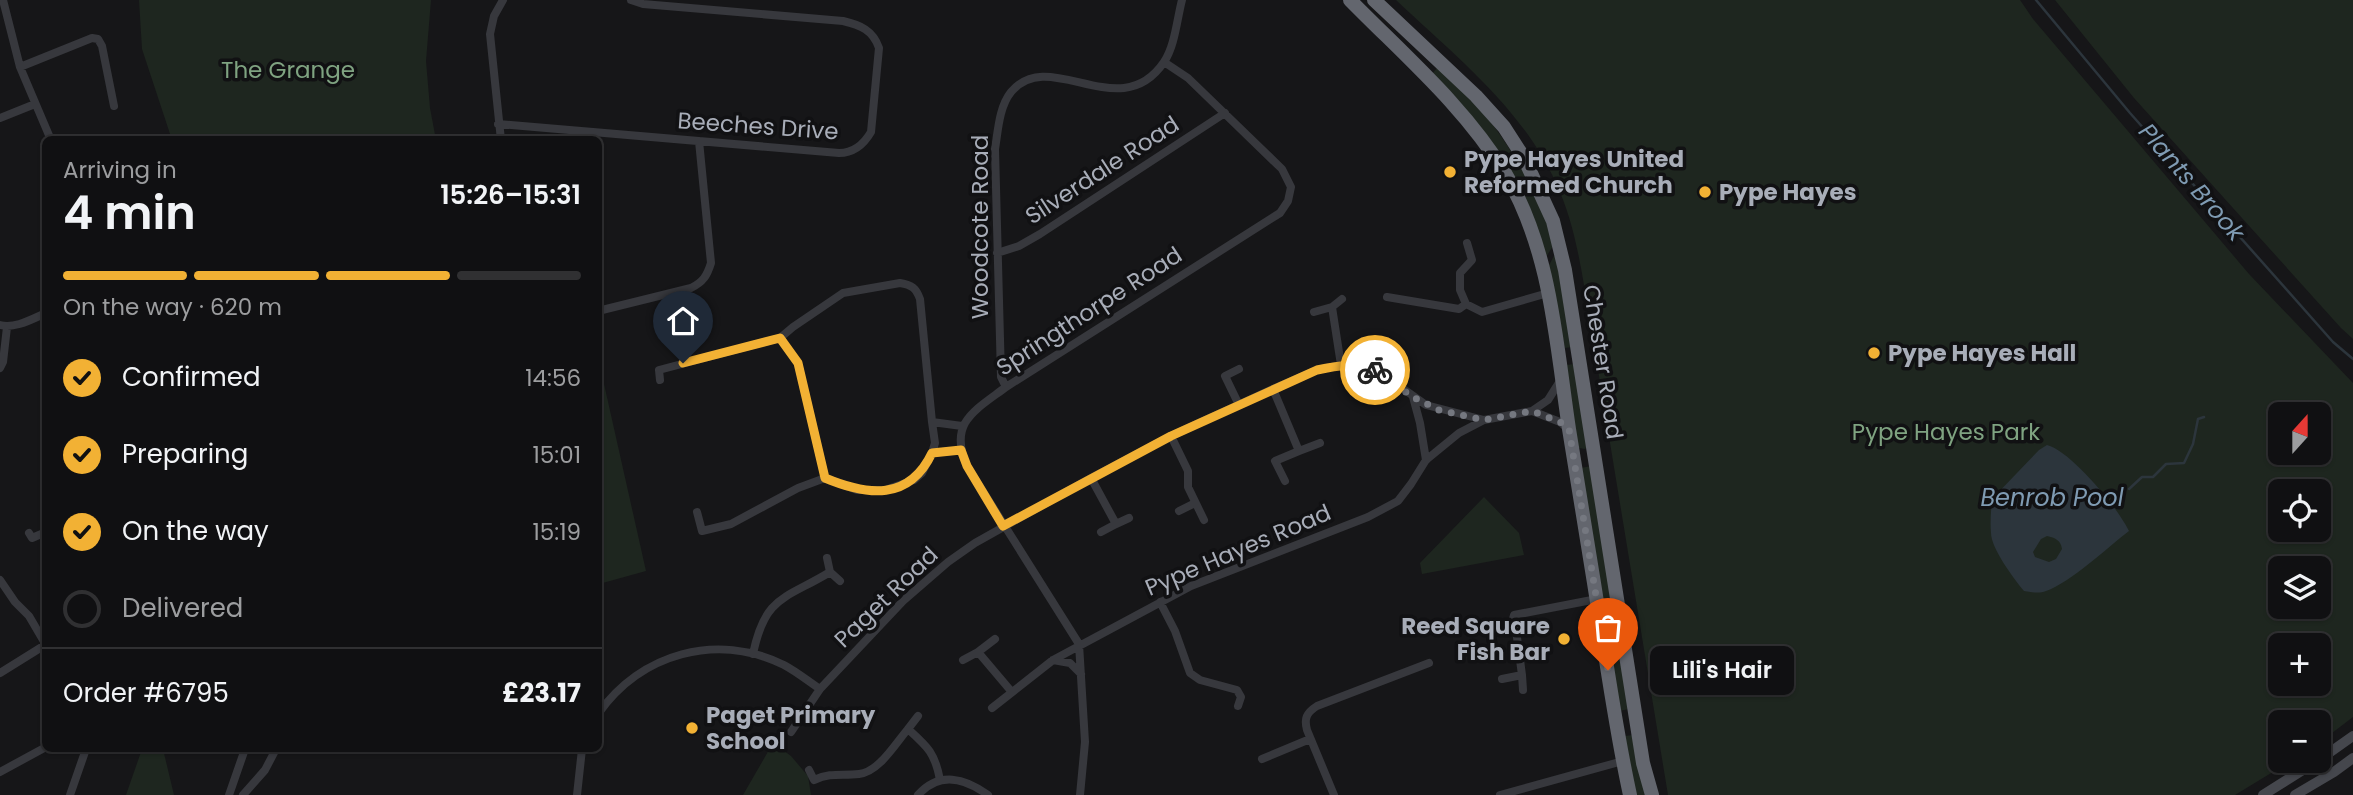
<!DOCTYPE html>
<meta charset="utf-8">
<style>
body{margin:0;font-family:Poppins,sans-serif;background:#1e1e20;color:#f1f3f6;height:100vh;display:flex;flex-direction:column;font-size:26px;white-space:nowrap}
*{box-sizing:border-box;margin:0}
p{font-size:23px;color:#9c9d9f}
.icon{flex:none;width:38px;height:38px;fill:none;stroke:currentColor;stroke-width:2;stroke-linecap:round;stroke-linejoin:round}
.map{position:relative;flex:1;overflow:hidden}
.drawer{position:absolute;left:42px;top:136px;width:560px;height:616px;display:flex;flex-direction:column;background:#101012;border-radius:10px;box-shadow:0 2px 5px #0004,0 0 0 2px #303032}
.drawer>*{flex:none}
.needle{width:46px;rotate:21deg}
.buttons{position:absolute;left:2268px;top:402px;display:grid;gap:14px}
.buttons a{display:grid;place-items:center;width:63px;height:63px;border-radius:10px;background:#101012;box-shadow:0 2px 5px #0004,0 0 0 2px #303032;font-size:35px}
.pin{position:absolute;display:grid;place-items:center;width:60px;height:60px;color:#fff;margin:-72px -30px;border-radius:50% 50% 50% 0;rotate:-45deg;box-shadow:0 0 7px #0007}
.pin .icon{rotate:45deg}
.courier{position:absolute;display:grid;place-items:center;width:70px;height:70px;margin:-35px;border:5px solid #f2b134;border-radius:50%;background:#fff;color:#222;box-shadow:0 2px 9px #0007}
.bubble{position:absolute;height:49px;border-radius:10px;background:#101012;box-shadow:0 2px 5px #0004,0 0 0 2px #303032;font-size:23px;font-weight:600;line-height:49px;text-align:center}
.head em{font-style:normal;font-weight:600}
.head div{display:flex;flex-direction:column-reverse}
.head{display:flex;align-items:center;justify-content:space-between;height:119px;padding:0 21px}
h1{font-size:46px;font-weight:600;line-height:52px}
.bar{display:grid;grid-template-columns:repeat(4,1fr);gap:10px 7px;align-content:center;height:84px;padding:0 21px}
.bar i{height:9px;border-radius:5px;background:#303032}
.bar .on{background:#f2b134}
.bar p{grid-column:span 4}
.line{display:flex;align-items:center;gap:18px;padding:0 21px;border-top:2px solid #303032}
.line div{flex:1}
ol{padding:0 21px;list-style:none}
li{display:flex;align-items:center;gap:21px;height:77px}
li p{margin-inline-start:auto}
li .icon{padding:7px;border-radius:50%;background:#f2b134;color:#111;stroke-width:4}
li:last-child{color:#9c9d9f}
li i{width:38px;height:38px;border:4px solid #303032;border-radius:50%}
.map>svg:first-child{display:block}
.green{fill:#1e261f;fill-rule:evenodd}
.water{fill:#2c353c;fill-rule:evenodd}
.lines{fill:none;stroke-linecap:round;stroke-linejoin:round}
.stream{stroke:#2c353c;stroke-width:2.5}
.street{stroke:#37383d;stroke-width:8}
.secondary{stroke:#45474d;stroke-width:10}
.highway{stroke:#63666e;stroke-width:14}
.done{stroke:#757880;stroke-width:7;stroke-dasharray:0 12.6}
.route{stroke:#f2b134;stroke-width:9}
.poi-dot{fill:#f2b134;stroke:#111113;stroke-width:2.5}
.labels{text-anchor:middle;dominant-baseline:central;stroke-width:7;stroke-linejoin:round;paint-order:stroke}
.park-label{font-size:23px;fill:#7fa381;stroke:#111113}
.street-label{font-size:23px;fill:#a8adb8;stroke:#111113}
.poi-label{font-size:23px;font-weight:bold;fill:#a8adb8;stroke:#111113;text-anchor:start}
.water-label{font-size:24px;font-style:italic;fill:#7f9bb3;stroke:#111113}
</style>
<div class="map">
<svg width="2353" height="795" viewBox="0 0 2353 795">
<rect width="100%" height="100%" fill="#161618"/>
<path class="green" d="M139 0H431L426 61 430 108 436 140H172L142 49Z
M1396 0H2020L2033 19 2249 274 2353 383V717L2319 743V723H2280V761H2291L2235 795H1668L1585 291C1579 255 1572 217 1556 183 1522 108 1455 56 1396 0ZM2280 415H2319V453H2280ZM2280 492H2319V530H2280ZM2280 569H2319V607H2280ZM2280 646H2319V684H2280Z
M2055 0H2353V339L2341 328 2134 98Z
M1437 68C1449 79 1461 89 1473 101 1504 134 1546 202 1553 246L1546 257 1527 203 1432 74Z
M1557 255 1572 347 1565 348 1548 267 1554 256Z
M1575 364 1588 446 1585 449 1579 448 1572 421 1566 365Z
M599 375H602L646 571 599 584Z
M1591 466 1629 709 1619 711 1581 468Z
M1484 497 1519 533 1524 555 1422 574 1420 563Z
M1633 735 1645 795H1636L1625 736Z
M773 743 791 756 808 776 811 795H743Z
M142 749H163L174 795H126Z"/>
<path class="water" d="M2047 445C2071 451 2118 508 2129 531 2108 547 2070 583 2046 591 2039 594 2031 592 2024 591 2014 579 1991 548 1991 533 1990 522 1991 510 1992 499L2039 450ZM2047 536C2055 538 2061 540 2062 549L2056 559 2049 562 2035 557 2033 552 2041 539Z"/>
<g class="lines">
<path class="stream" d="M2036 0 2130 113 2333 342 2353 359
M2129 489 2142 477H2153L2166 464 2184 463 2193 444 2198 419 2204 417"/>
<path class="street" d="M3 0 20 67 51 140
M20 67 92 38 98 39 102 46 114 106
M0 118 35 104
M498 124 839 153C854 153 864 144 871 132L879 48C873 30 860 25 843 21L643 4 631 0
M501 140 490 34 494 16 503 0
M997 253 1019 246 1040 234 1225 113
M1387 297 1459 309 1466 304 1482 312 1548 293
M1466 304 1460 290V273L1472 260 1467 243
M1332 307 1342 299
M598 311 691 288C703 282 707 276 711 263L699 141
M1314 312 1332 307 1341 365
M0 325C15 329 32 319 46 313
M780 338 798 363 825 478
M0 368 3 362 7 327
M660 380 659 370 780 338 793 327 843 293 900 283C912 285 916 288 920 299L932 422 962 426
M1006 387 1001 377 995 149C998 131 999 107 1011 92 1050 45 1120 127 1164 62 1175 46 1177 19 1182 0
M1273 389 1299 451 1320 443
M1413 397 1420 423 1426 460
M1239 405 1225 376 1239 369
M1532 411 1560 422 1567 428
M932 422 935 443 932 453
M1171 436 1188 471V487L1204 520
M1091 478 1116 524 1129 518
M1285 481 1275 461 1299 451
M1179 511 1195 503
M697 512 702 531 731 524 798 488 825 478 857 490H885L914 480 922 473 932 453 962 450
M1101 532 1116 524
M29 533 32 538 46 532
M827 558 830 572
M0 580 15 602 29 616 46 645
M1160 602 1175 631 1190 673 1200 680 1237 690 1241 697 1238 706
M978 652 995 639
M753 654C765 595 786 599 830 572L840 581
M963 660 978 652 1011 691
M1053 660 1070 663 1081 674
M0 673 45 645
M1522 675 1523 690
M1502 679 1522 675 1516 630 1512 622 1514 615 1597 599
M992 708 1053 660 1191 586 1368 517 1398 501 1411 484 1426 460 1459 433 1484 420 1532 411 1548 400 1562 378
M598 714C641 653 717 632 784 665 797 672 808 681 820 689
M908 729 918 716
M791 732 820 689 903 601 948 562 975 543 1091 478 1171 436 1273 389 1317 370 1341 365 1368 367 1381 373 1426 405 1484 420
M1262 759 1310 739
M809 770 814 780C832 772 841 776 859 774 879 772 895 744 908 729 928 747 935 753 940 780
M0 772 46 747
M70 795 86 749
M229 795 245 749
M243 795 265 770 276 749
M577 795 582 749
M918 795C939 771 965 778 988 795
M1080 795 1085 742 1079 644 967 466C948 423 974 411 1006 387L1280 213 1288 201 1291 187 1282 169 1188 78 1164 62
M1334 795 1307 730C1304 719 1306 713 1317 706L1429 663
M1500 795 1623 761"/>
<path class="secondary" d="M2319 760 2353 736
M2263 795 2317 761
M2295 795 2334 772 2353 758"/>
<path class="highway" d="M1350 0C1404 55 1465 107 1505 173 1551 250 1556 342 1569 429 1578 486 1588 544 1597 602 1607 666 1616 731 1630 795
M1374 0 1476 96 1504 127 1524 158 1553 221 1565 270 1643 763 1652 795"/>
</g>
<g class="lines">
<path class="done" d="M1375 370 1413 397 1439 410 1484 420 1532 411 1560 422 1569 429 1608 670"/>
<path class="route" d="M683 363 780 338 798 363 825 478C868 496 909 501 932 453L961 450 967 466 1003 526 1171 436 1317 370C1336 366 1357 362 1375 370"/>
</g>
<g class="poi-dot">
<circle cx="1450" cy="172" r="7"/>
<circle cx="1705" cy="192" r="7"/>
<circle cx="1874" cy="353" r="7"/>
<circle cx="1564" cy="639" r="7"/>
<circle cx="692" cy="728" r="7"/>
</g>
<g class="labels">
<g class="park-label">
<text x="288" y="70">The Grange</text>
<text x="1946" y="432">Pype Hayes Park</text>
</g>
<g class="street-label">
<text transform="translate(758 126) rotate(4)">Beeches Drive</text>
<text transform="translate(1102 170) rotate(-33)">Silverdale Road</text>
<text transform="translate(980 227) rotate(-90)">Woodcote Road</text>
<text transform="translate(1089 311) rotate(-33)">Springthorpe Road</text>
<text transform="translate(1603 362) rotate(81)">Chester Road</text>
<text transform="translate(1238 550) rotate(-23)">Pype Hayes Road</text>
<text transform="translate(886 597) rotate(-44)">Paget Road</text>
</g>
<g class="poi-label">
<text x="1464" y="159">Pype Hayes United<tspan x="1464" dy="26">Reformed Church</tspan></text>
<text x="1719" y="192">Pype Hayes</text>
<text x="1888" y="353">Pype Hayes Hall</text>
<text x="1550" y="626" text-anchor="end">Reed Square<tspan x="1550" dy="26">Fish Bar</tspan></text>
<text x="706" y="715">Paget Primary<tspan x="706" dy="26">School</tspan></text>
</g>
<g class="water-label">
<text transform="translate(2192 182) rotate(49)">Plants Brook</text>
<text x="2052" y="497">Benrob Pool</text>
</g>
</g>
</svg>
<div class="buttons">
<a><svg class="needle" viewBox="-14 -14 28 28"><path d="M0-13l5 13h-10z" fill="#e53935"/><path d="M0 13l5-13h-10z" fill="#9c9d9f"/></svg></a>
<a><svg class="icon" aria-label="locate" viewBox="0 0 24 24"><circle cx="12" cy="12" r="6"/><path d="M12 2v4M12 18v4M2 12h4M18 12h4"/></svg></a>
<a><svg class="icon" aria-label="layers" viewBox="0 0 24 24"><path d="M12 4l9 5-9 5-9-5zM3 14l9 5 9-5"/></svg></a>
<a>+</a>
<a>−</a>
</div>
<div class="pin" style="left:1608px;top:670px;background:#ea580c"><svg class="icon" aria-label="bag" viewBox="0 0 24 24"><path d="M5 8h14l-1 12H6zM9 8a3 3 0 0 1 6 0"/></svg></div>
<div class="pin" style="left:683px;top:363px;background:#1f2937"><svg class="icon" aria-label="home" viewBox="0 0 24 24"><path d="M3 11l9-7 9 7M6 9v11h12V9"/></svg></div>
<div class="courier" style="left:1375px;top:370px"><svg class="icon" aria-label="bike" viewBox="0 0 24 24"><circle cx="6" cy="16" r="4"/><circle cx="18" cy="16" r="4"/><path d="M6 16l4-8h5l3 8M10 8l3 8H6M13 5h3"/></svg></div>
<div class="bubble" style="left:1650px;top:646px;width:144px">Lili's Hair</div>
<section class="drawer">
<div class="head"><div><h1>4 min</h1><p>Arriving in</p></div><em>15:26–15:31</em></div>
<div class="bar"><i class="on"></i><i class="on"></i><i class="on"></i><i></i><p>On the way · 620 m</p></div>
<ol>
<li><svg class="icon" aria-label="check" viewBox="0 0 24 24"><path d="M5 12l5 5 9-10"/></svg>Confirmed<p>14:56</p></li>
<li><svg class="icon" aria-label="check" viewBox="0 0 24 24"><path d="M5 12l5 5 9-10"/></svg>Preparing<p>15:01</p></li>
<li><svg class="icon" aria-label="check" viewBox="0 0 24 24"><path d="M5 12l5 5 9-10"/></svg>On the way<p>15:19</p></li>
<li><i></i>Delivered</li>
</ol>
<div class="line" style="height:91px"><div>Order #6795</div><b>£23.17</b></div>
</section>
</div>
